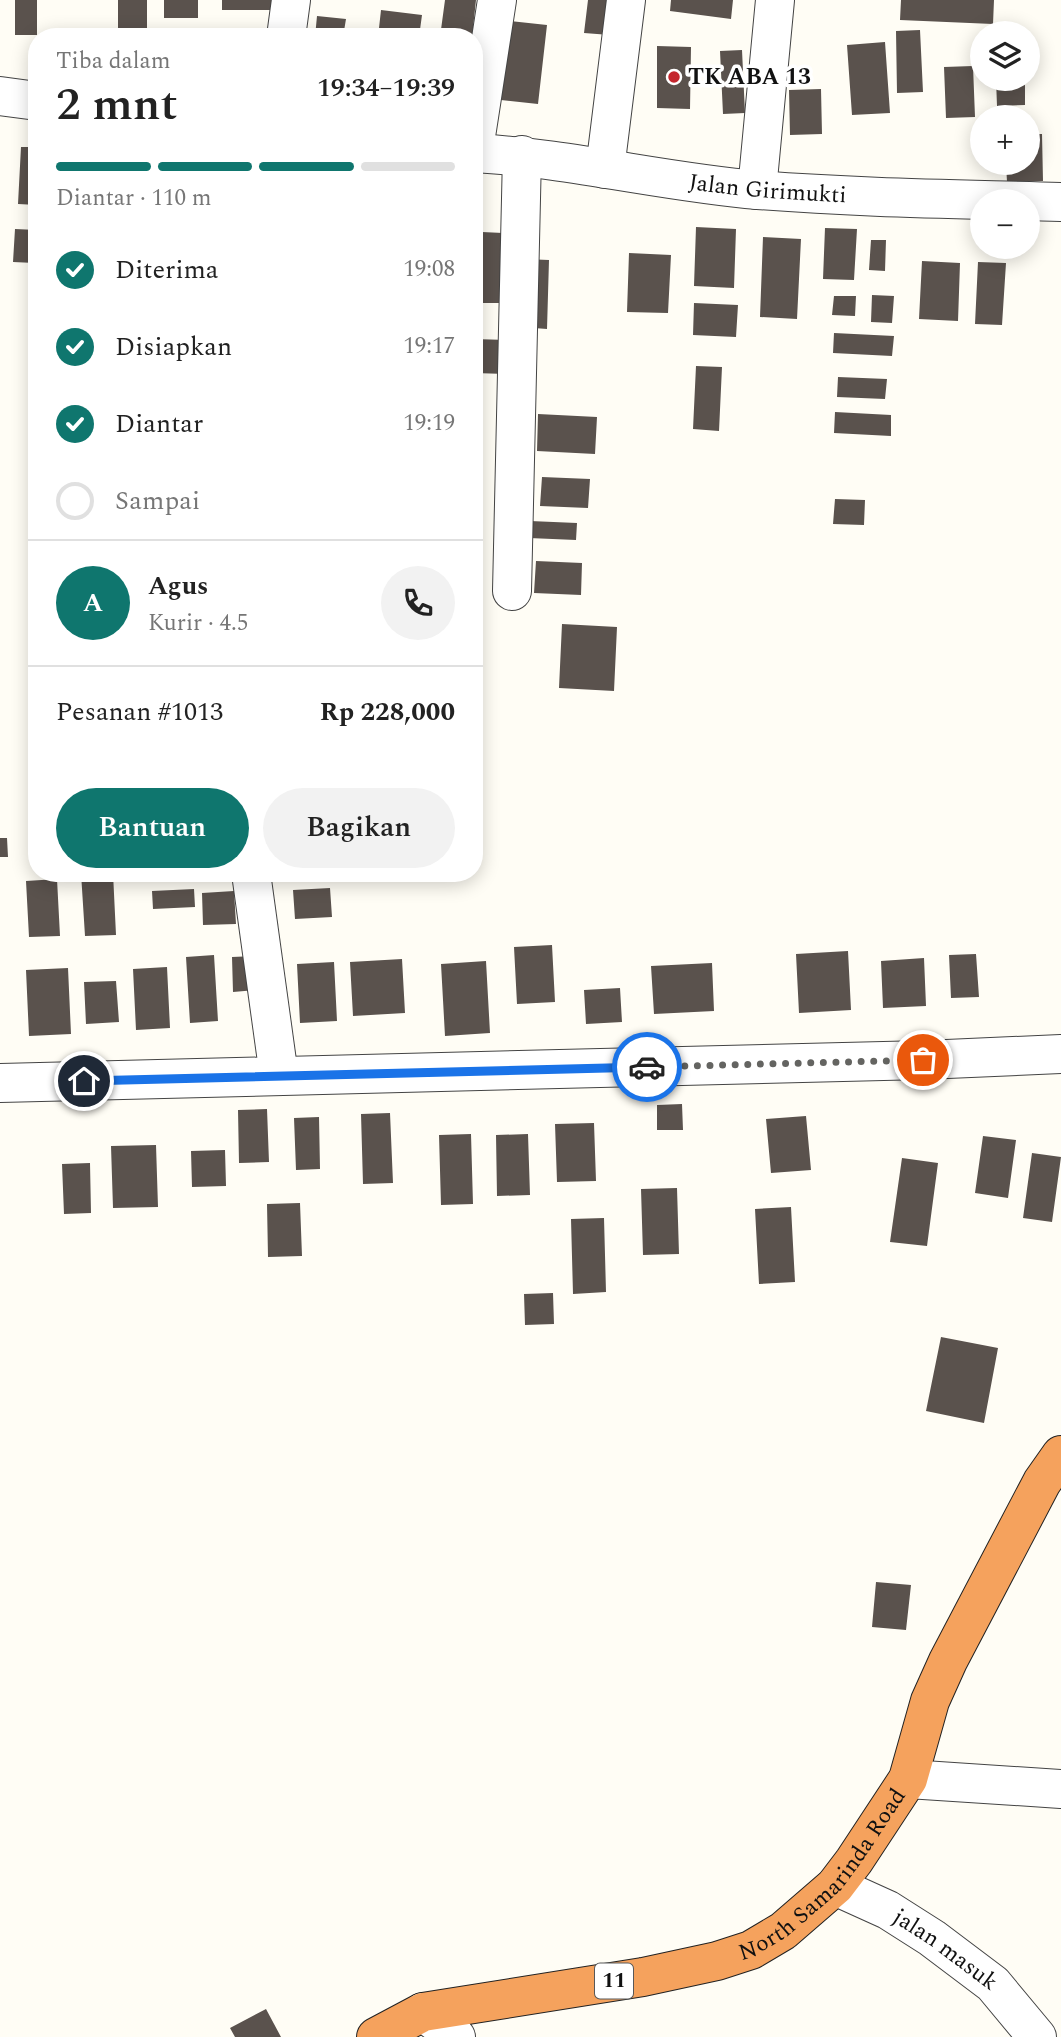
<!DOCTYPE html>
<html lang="id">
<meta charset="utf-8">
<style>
body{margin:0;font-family:Spectral,serif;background:#f2f2f2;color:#222;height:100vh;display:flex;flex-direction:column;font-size:26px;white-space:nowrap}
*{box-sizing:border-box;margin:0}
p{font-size:23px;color:#767676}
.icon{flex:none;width:38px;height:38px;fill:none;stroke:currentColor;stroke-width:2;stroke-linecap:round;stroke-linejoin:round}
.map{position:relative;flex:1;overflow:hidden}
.details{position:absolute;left:28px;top:28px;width:455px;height:854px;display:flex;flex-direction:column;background:#fff;border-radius:28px;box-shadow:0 4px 18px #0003}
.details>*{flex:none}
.tools{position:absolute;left:970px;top:21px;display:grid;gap:14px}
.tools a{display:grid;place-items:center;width:70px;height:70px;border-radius:50%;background:#fff;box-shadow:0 4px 18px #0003;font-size:35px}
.pin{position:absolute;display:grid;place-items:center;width:60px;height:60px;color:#fff;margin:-30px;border:4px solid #fff;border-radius:50%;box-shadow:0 2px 7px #0007}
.courier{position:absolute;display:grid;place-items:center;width:70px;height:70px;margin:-35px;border:5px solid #1a73e8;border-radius:50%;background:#fff;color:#222;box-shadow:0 2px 9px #0007}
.overview em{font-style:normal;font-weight:600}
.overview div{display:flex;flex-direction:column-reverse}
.overview{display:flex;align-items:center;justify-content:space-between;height:119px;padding:0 28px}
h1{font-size:46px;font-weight:600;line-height:52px}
.bar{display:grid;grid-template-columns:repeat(4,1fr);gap:10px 7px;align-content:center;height:84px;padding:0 28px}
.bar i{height:9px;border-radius:5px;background:#e0e0e0}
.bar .on{background:#0f766e}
.bar p{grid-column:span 4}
.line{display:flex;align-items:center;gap:18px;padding:0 28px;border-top:2px solid #e0e0e0}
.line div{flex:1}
.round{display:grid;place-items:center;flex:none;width:74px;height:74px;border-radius:37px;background:#f2f2f2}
ol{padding:0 28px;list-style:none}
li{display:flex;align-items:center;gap:21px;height:77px}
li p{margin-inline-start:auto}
li .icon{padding:7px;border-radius:50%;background:#0f766e;color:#fff;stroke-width:4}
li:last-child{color:#767676}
li i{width:38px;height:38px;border:4px solid #e0e0e0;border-radius:50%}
.primary-button{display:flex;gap:14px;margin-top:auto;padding:14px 28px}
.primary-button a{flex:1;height:80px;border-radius:42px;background:#0f766e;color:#fff;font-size:28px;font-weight:600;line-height:80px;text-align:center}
.primary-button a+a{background:#f2f2f2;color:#222}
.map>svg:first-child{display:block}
.building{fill:#5a524d}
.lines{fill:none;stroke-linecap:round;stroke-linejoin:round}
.minor-casing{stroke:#444;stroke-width:40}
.highway-casing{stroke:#222;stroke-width:40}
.minor{stroke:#fff;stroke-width:38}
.highway{stroke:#f5a25d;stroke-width:38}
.done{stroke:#646461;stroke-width:7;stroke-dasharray:0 12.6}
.route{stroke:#1a73e8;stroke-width:9}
.poi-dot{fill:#c4262e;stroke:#fff;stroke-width:2.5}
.labels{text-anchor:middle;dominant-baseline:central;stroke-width:7;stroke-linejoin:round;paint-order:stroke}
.shield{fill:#fff;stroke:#585858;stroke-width:2}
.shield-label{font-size:21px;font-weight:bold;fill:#111}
.poi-label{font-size:23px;font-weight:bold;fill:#111;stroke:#fff;text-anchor:start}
.street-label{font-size:23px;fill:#111;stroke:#fff}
</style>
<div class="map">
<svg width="1061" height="2037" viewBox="0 0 1061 2037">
<rect width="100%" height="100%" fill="#fffdf5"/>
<path class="building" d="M15 0H37V35H15Z
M118 0H147V29H118Z
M164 0H198V18H164Z
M222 0H271V10H222Z
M445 0H476L472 37H440Z
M588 0H615L610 35 584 33Z
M671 0H733L731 19 670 11Z
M901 0H994L993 24 900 20Z
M381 10 422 15 419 37H378Z
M317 16 346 19 343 37H315Z
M510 21 547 25 538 104 501 100Z
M920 30 923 92 897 93 896 31Z
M224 31H253V37H224Z
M885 42 890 113 852 115 847 45Z
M657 46 691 47 690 109 657 108Z
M742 50 745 113 723 114 720 51Z
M973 66 975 117 946 118 944 67Z
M996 79H1025V105L997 106Z
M821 89 822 134 790 135 789 90Z
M1027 134H1042L1043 181 1007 182 1006 163H1027Z
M21 147H37V205L18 204Z
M696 227 736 229 734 288 694 286Z
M825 228 857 229 854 280 823 279Z
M15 229 37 230 35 263 13 262Z
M482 232 503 233 500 303H479Z
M763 237 801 239 797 319 760 317Z
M871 240H886L885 271 869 270Z
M629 253 671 255 668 313 627 312Z
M524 259 549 260 547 329 521 327Z
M922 261 960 263 958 321 919 319Z
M978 262 1006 263 1002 325 975 324Z
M872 295 894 296 892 323 871 322Z
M834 296H856L855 316 832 315Z
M694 303 738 305 736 337 693 335Z
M834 333 894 336 892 356 833 353Z
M474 339 507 340 506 374 474 373Z
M696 366 722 367 719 431 693 429Z
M838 377 887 379 885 399 837 397Z
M835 412 891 415V436L834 433Z
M538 414 597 417 595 454 537 451Z
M542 477 590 479 588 508 540 506Z
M835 499 865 500 864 525 833 524Z
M530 521 577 523 576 540 529 538Z
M536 561 582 563 581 595 534 593Z
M562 624 617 627 614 691 559 688Z
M0 838H7L8 857H0Z
M81 873H113L116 935 85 936Z
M57 879 60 936 29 937 26 881Z
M330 888 332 917 295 919 293 890Z
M194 889 195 907 153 909 152 891Z
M234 891 236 924 203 925 202 893Z
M552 945 555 1002 517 1004 514 947Z
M848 951 851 1010 799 1013 796 954Z
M976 954 979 997 951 998 949 955Z
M214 955 218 1021 190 1023 186 957Z
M255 956 256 990 233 992 232 957Z
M924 958 926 1006 883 1008 881 961Z
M402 959 405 1013 353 1016 350 962Z
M486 961 490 1033 445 1036 441 964Z
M334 962 337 1021 300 1023 297 964Z
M712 963 714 1011 654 1014 651 966Z
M167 967 170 1028 136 1030 133 969Z
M68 968 71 1034 29 1036 26 970Z
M116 981 119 1022 86 1024 84 982Z
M620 988 622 1022 586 1024 584 990Z
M682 1104 683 1130H657V1105Z
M267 1109 269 1162 239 1163 238 1110Z
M390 1113 393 1183 363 1184 361 1114Z
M806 1116 811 1170 771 1173 766 1119Z
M319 1117 320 1169 296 1170 294 1118Z
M594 1123 596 1181 557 1182 555 1124Z
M471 1134 473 1204 441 1205 439 1135Z
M528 1134 530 1195 497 1196 496 1135Z
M983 1136 1016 1140 1008 1198 975 1193Z
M156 1145 158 1207 113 1208 111 1146Z
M225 1150 226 1186 192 1187 191 1151Z
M1032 1153 1061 1157 1052 1222 1023 1218Z
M902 1158 938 1163 927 1246 890 1242Z
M90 1163 91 1213 64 1214 62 1164Z
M677 1188 679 1254 643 1255 641 1189Z
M300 1203 302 1256 268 1257 267 1204Z
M791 1207 795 1282 759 1284 755 1209Z
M604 1218 606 1292 573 1294 571 1219Z
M553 1293 554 1324 525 1325 524 1294Z
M941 1337 998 1348 984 1423 926 1411Z
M876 1582 911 1585 906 1630 872 1627Z
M266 2009 281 2037H235L230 2028Z"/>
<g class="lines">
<g class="minor-casing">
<g id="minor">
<path d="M286 37 291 0"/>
<path d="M0 96 37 101"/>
<path d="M474 149 497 0"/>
<path id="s1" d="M474 153C570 158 663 182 758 190 859 198 960 199 1061 202"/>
<path d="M605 169 626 0"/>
<path d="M757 190 775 0"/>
<path d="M512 591 522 155"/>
<path d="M251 873 279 1076"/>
<path d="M0 1083 924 1060 1061 1054"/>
<path d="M908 1779 1061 1789"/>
<path id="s2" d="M835 1886 888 1910 932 1938 993 1984 1037 2037"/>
<path d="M423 2012 456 2037"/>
</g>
</g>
<g class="highway-casing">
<g id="highway">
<path id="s3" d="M376 2037 423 2012 643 1977 717 1961 751 1950 783 1931 835 1886 854 1861 908 1779 930 1701 948 1661 1042 1482 1061 1455"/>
</g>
</g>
<use href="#minor" class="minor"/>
<use href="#highway" class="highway"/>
</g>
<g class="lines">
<path class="done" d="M647 1067 923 1060"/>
<path class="route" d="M84 1081 647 1067"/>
</g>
<circle class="poi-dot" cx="674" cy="77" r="7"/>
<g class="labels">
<rect class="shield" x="595" y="1963.5" width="38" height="35" rx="5"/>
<g class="shield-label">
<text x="614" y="1981">11</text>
</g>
<g class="poi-label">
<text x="688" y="77">TK ABA 13</text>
</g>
<g class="street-label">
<text stroke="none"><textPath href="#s1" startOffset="296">Jalan Girimukti</textPath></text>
<text stroke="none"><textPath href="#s3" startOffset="492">North Samarinda Road</textPath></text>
<text stroke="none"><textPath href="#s2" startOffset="128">jalan masuk</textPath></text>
</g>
</g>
</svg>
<div class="tools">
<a><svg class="icon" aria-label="layers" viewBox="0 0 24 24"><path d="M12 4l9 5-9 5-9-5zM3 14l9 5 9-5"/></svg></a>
<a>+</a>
<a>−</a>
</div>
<div class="pin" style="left:923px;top:1060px;background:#ea580c"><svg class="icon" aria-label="bag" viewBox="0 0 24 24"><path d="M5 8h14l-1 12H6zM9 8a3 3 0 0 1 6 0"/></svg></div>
<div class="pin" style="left:84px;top:1081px;background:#1f2937"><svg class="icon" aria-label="home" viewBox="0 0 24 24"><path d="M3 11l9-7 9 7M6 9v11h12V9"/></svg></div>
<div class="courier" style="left:647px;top:1067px"><svg class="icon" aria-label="car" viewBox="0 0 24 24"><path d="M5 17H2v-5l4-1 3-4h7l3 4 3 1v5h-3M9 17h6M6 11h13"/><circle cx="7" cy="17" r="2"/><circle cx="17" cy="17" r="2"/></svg></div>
<section class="details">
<div class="overview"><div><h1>2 mnt</h1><p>Tiba dalam</p></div><em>19:34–19:39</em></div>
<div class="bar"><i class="on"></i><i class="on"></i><i class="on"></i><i></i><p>Diantar · 110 m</p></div>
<ol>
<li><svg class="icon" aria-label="check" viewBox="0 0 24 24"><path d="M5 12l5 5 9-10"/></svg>Diterima<p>19:08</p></li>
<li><svg class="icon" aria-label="check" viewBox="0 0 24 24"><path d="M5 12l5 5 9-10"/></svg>Disiapkan<p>19:17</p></li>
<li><svg class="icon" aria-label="check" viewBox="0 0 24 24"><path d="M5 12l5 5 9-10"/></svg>Diantar<p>19:19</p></li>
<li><i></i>Sampai</li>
</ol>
<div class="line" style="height:126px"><b class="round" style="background:#0f766e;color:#fff">A</b><div><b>Agus</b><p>Kurir · 4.5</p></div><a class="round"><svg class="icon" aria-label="phone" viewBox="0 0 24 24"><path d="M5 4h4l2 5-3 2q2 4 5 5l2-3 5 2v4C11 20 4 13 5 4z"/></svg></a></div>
<div class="line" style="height:91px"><div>Pesanan #1013</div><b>Rp 228,000</b></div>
<div class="primary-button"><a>Bantuan</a><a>Bagikan</a></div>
</section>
</div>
